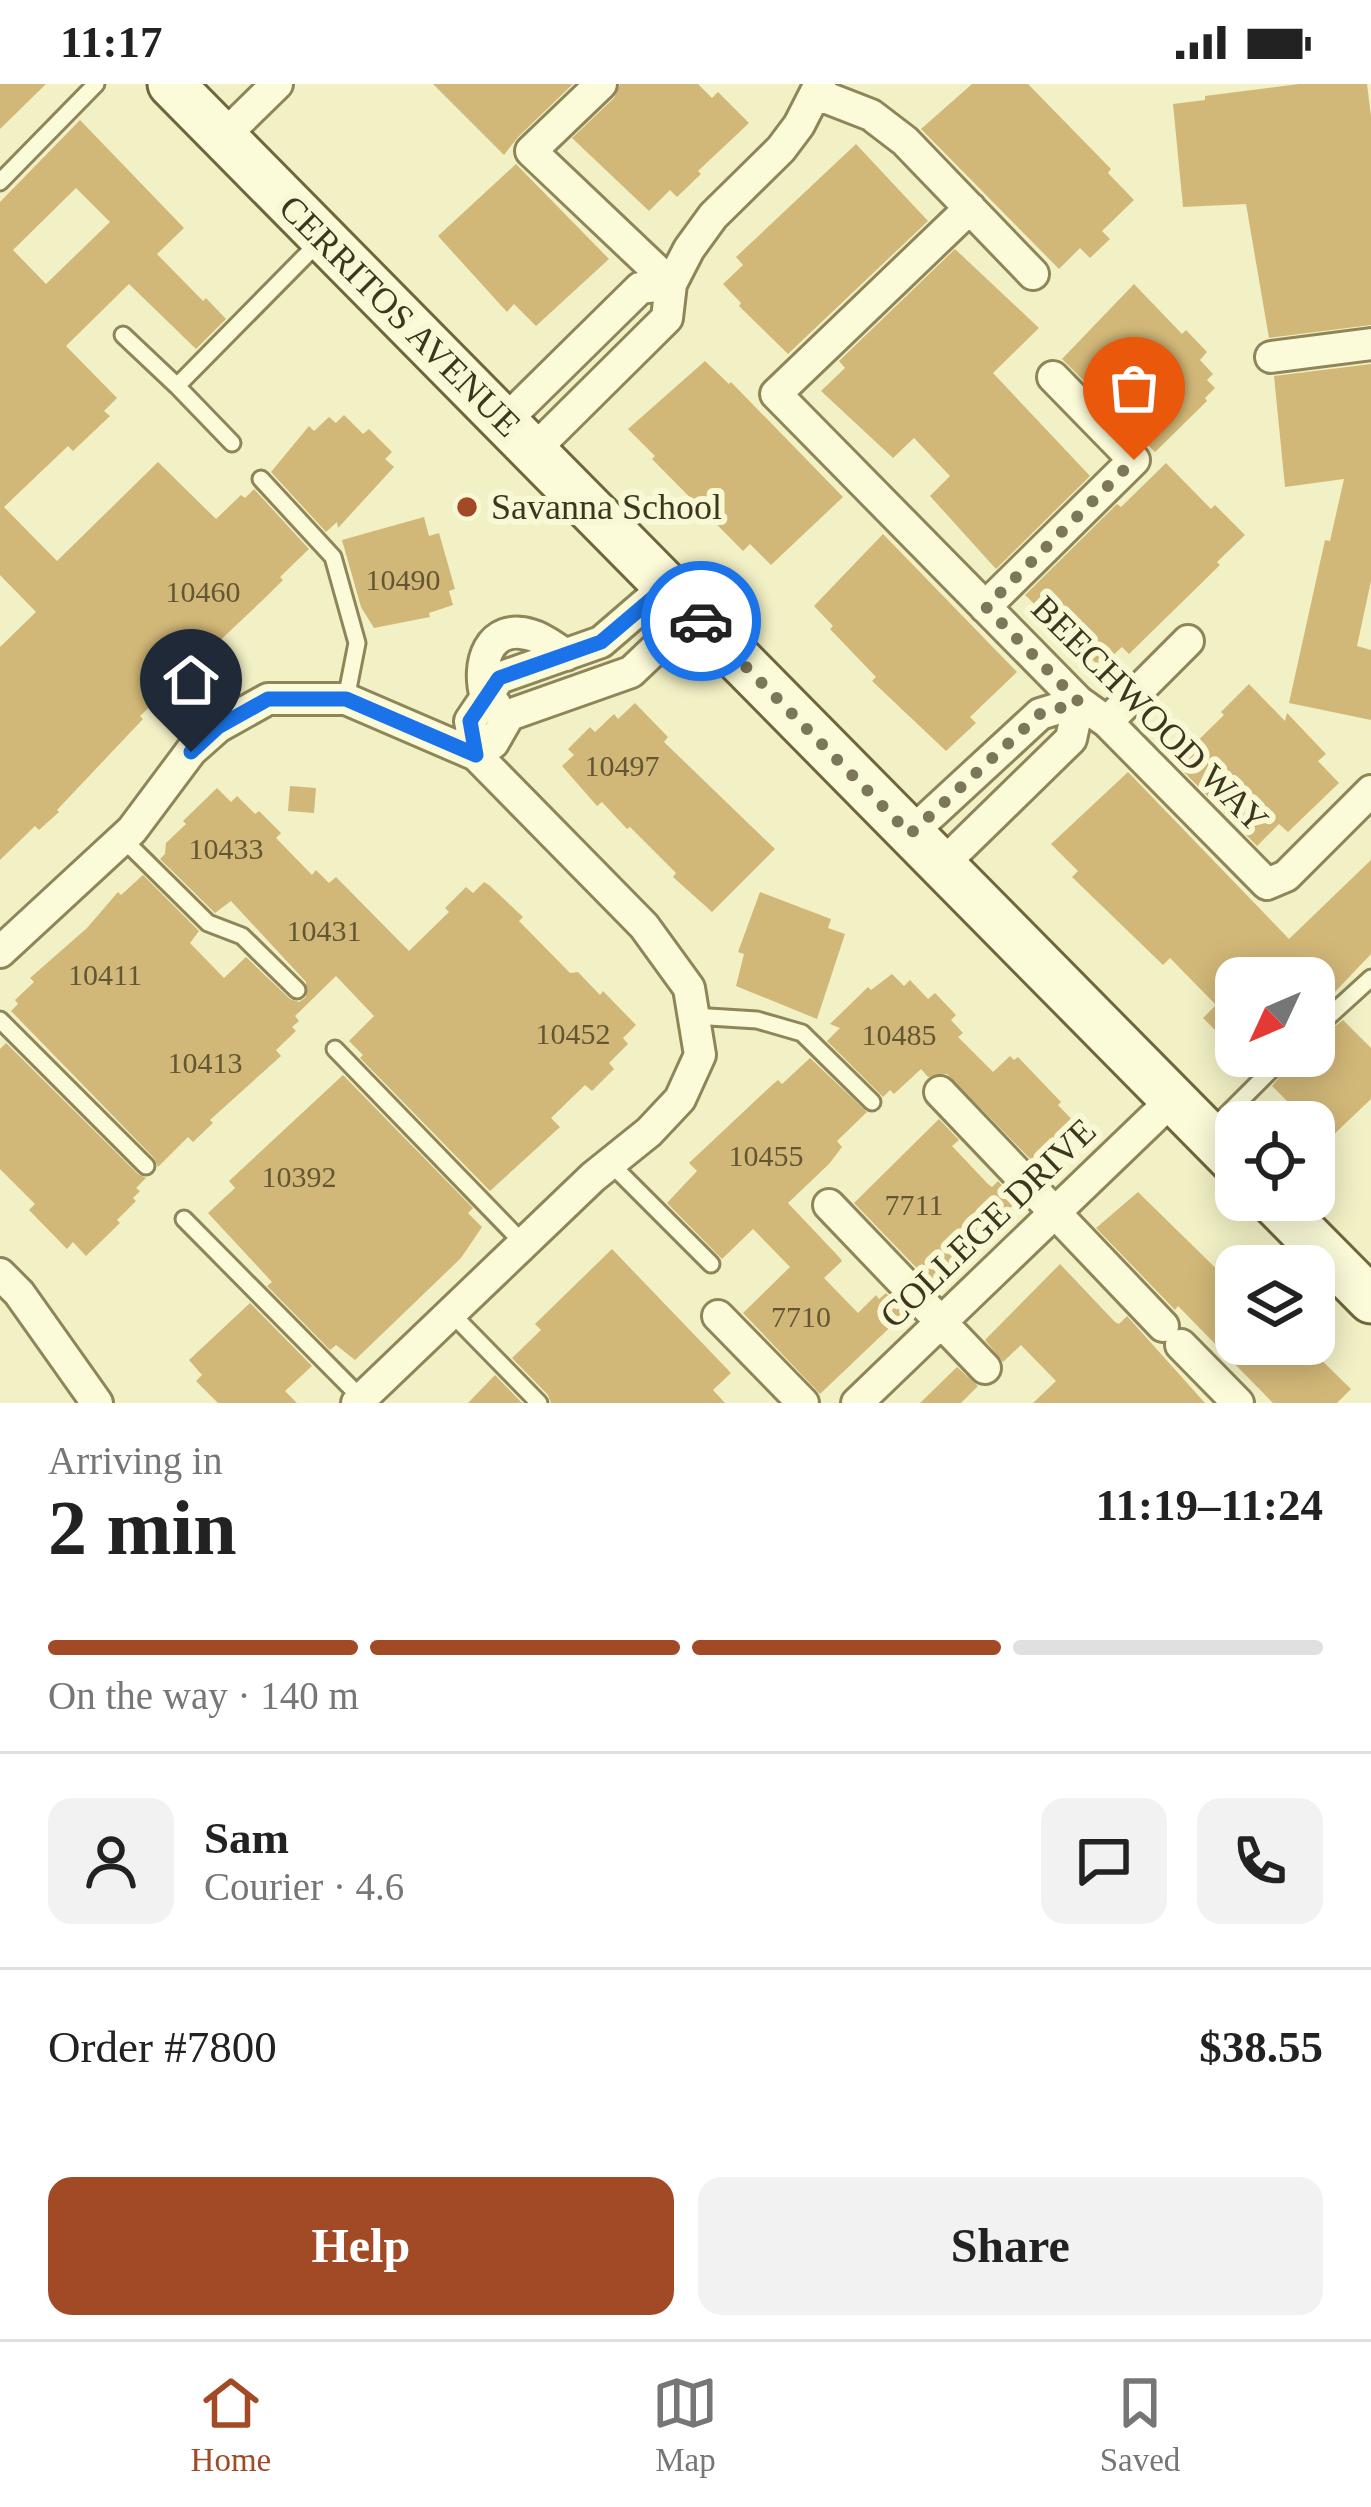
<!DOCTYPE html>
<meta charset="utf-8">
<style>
body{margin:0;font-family:"Times New Roman",serif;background:#f2f2f2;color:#222;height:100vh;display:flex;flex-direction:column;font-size:45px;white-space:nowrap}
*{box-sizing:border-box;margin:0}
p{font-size:39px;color:#767676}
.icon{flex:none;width:66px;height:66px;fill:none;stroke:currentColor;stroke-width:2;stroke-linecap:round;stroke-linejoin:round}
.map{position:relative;height:1319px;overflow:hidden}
.sheet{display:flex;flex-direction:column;background:#fff;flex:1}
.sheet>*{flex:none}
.needle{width:78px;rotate:226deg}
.tools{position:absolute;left:1215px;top:873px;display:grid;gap:24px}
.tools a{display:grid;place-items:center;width:120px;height:120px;border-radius:24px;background:#fff;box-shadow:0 6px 30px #0003;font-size:60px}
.pin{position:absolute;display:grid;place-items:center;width:102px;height:102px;color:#fff;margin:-123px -51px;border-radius:50% 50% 50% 0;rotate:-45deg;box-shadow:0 0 12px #0007}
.pin .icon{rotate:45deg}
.courier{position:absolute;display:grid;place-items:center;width:120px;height:120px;margin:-60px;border:9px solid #1a73e8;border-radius:50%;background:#fff;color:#222;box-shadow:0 3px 15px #0007}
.overview em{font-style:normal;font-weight:700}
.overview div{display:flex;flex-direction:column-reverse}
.overview{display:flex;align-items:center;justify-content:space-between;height:204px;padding:0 48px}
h1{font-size:78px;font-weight:700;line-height:90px}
.bar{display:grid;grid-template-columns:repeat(4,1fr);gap:18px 12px;align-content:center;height:144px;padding:0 48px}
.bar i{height:15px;border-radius:9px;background:#e0e0e0}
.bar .selected{background:#a24925}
.bar p{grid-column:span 4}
.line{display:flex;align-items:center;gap:30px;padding:0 48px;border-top:3px solid #e0e0e0}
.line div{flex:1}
.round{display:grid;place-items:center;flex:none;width:126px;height:126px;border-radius:24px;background:#f2f2f2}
.action{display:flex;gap:24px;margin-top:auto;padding:24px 48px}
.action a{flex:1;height:138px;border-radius:24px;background:#a24925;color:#fff;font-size:48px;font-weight:700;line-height:138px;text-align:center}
.action a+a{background:#f2f2f2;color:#222}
.status{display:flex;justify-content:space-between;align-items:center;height:84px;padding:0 60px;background:#fff;direction:ltr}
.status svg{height:33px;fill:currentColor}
.tab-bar{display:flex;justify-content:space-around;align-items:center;height:168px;border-top:3px solid #e0e0e0;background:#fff;font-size:33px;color:#767676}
.tab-bar a{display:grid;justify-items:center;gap:6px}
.tab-bar .selected{color:#a24925}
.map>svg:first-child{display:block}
.building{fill:#d2b878;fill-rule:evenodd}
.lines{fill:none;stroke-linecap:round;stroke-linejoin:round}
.service-casing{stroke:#8e8559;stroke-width:21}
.minor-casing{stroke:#8e8559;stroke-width:36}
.secondary-casing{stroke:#70663c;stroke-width:51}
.service{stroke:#fbfbd9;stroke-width:15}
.minor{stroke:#fbfbd9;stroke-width:30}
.secondary{stroke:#fbfbd9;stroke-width:45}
.done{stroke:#7c7758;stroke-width:12;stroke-dasharray:0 21.6}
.route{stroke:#1a73e8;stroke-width:15}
.poi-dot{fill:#a24925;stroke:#f8f8d5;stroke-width:4.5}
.labels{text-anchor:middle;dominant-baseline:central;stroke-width:12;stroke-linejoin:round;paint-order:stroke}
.number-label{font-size:30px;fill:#625634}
.street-label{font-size:36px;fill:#3d361e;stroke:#f8f8d5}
.poi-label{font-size:36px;fill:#3d361e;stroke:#f8f8d5;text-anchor:start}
</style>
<div class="status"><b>11:17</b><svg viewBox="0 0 49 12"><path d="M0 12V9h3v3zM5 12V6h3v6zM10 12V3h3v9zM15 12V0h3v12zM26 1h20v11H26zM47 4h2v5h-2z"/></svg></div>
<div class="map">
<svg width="1371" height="1319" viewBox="0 0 1371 1319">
<rect width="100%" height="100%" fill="#f2f1c5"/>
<path class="building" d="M0 0H46L0 45Z
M433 0H573L518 53 504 71Z
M620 0H698L712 14 718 8 749 39 698 87 701 90 677 113 670 106 649 127 572 54 614 14Z
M972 0H1028L1111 85 1108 89 1134 116 1102 147 1110 155 1090 174 1080 164 1059 185 921 45Z
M1299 0H1367L1371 32V241L1269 254 1246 120 1183 123 1173 20 1205 16V12Z
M80 36 184 144 157 170 203 217 206 214 226 235 196 265 129 200 66 262 117 314 104 327 110 332 73 367 68 362 4 423 57 477 158 378 216 435 241 411 245 414 254 405 309 465 280 493 283 496 267 512 140 632 143 635 57 726 59 728 39 746 35 742 0 776V563L36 528 0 491V118ZM76 104 110 138 46 200 13 166Z
M856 60 928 137 788 270 739 222 741 219 723 200 743 181 736 173Z
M516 80 609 175 536 242 514 220 507 228 438 152Z
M955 165 1039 244 993 289 1090 392 996 485 930 412 950 392 914 354 893 374 821 307 845 284 839 277Z
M1134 200 1182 250 1186 246 1207 268 1200 276 1213 290 1207 296 1215 304 1205 314 1207 317 1155 368 1062 275Z
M705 277 729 300 731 298 843 413 771 481 750 460 743 467 652 375 655 372 628 345Z
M1371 280V497L1357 562 1371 566V636L1289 619 1325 456 1330 457 1344 395 1285 403 1274 292Z
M344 331 363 350 369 345 392 368 385 375 394 383 338 444 337 438 326 448 271 388 309 342 314 347 329 333 336 339Z
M1166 379 1211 425 1215 421 1245 451 1217 478 1220 481 1129 570 1122 563 1100 583 1025 511 1117 420 1121 423Z
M424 433 429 452 439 449 455 505 449 507 453 521 429 529 430 533 374 544 361 523 342 456Z
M883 450 1017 588 970 633 976 639 946 667 872 597 876 593 830 545 833 542 814 522Z
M1249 600 1285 637 1287 629 1326 670 1318 677 1339 699 1288 748 1279 740 1257 762 1175 679 1224 631 1221 628Z
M635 619 668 653 664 658 775 765 712 828 673 793 676 789 630 743 627 745 602 718 597 722 562 682 574 671 568 665 590 643 595 648 614 630 618 635Z
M1128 688 1289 855 1371 776V870L1314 930V894H1236V967L1203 934 1216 921 1170 874 1163 881 1072 793 1078 787 1051 760Z
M290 702 316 704 314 729 288 727Z
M217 704 231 718 237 712 255 730 259 727 281 749 276 754 312 791 316 786 329 799 336 793 409 867 449 828 445 824 466 803 473 809 484 798 489 801 523 833 519 837 570 889 578 888 600 911 603 907 636 941 623 954 628 960 609 979 614 985 592 1007 585 1001 551 1034 560 1043 490 1107 360 974 363 971 349 957 374 932 336 892 295 932 299 937 292 943 296 947 276 966 281 972 210 1036 213 1039 193 1058 188 1053 158 1083 154 1074 11 927 18 920 15 916 34 898 30 894 87 844 118 808 121 811 143 791 199 847 190 859 224 894 246 873 290 915 299 918 306 913V898L231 817 215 829 160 775 165 770 166 759 186 740 183 737Z
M760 808 831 835 828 844 845 850 817 935 736 902 744 870 738 868Z
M892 890 904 902 910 896 928 915 935 909 956 931 951 936 963 949 958 953 993 988 1010 972 1014 976 1018 973 1061 1018 1058 1021 1083 1047 1045 1090 947 990 928 993 921 985 894 1010 890 1006 883 1013 827 957 840 944 830 940 868 903 871 906Z
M1343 936 1371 964V1015L1327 1057 1314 1044V1038H1308L1272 1002 1297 972H1314V958Z
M6 959 138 1090 146 1094 136 1104 140 1107 133 1114 136 1117 117 1136 120 1139 86 1172 73 1158 67 1165 29 1126 35 1120 0 1085V965Z
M810 974 867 1028 837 1057 842 1063 829 1080 788 1119 839 1173 842 1177 824 1194 858 1229 876 1211 879 1215 886 1209 905 1229 820 1310 743 1229 790 1183 753 1145 722 1175 667 1119 697 1087 689 1079 772 1001 778 996 782 1000Z
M343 991 473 1124 468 1129 482 1143 461 1174 355 1276 336 1261 330 1266 267 1202 272 1198 208 1129 235 1104 229 1097Z
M939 1035 959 1056 952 1062 988 1100 992 1103 998 1097 1017 1117 933 1201 854 1119Z
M1138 1108 1236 1204V1260H1305L1351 1305 1337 1319H1273L1178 1222 1175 1226 1096 1144Z
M612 1165 731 1289 713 1306 725 1319H551L548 1311 512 1274 541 1246 535 1240Z
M1060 1180 1115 1238 1119 1240 1127 1232 1205 1319H1033L1056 1297 1021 1261 1003 1278 985 1256Z
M250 1219 312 1282 285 1307 297 1319H218L196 1297 202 1291 189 1276Z
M957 1283 978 1302 961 1319H920Z
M495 1291 522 1319H468Z"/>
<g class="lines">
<g class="service-casing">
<path id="service" d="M0 98 96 0
M123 251 177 302
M232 359 177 302 321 156
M261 395 333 473 357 559 346 615
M123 755 208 839 242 852 297 906
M693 932 757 936 802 949 872 1018
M0 936 146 1082
M1314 946 1371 894
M335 965 524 1160
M1211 1046 1285 972
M610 1079 711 1180
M184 1135 362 1315
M451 1229 539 1319"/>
</g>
<g class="minor-casing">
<path id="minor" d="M601 0 531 67 671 200
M817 10 871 31 905 57 1033 190
M223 53 277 0
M970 124 776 310 1079 618 1107 638 1267 800 1286 792 1371 707
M1271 273 1371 260
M504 338 640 204 671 200
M533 367 667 234 671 200 689 165 713 132 781 65 799 41 820 0
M666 502 601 558 499 594 470 637 476 671 493 659 509 631 631 588 693 529
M985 523 1134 376 1053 293
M495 620 486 613C476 580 489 538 531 551 543 554 555 564 566 571
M1107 638 1188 557
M910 750 1040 630 1079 618 1071 655 942 781
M0 868 132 746 191 667 218 643 268 615H346L476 671 644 842 689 904 700 971 680 1015 649 1048 593 1093 357 1319
M940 1008 1163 1242
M829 1121 985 1284
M0 1190 19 1209 97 1319
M718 1232 803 1319
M1181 1261 1238 1319
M857 1319 1173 1015"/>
</g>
<g class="secondary-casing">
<path id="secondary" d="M171 0 1236 1079
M1272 1116 1371 1216"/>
</g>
<use href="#service" class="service"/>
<use href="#minor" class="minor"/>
<use href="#secondary" class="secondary"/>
</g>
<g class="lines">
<path class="done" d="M701 537 910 750 1040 630 1079 618 986 523 1134 376"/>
<path class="route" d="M191 668 218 643 268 615H346L476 671 470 637 499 594 601 558 667 502 701 537"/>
</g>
<circle class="poi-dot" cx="467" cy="423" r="12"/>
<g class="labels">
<g class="number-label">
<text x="403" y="495">10490</text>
<text x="203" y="507">10460</text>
<text x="622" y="681">10497</text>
<text x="226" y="764">10433</text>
<text x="324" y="846">10431</text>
<text x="105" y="890">10411</text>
<text x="573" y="949">10452</text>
<text x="899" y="950">10485</text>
<text x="205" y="978">10413</text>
<text x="766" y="1071">10455</text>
<text x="299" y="1092">10392</text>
<text x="914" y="1120">7711</text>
<text x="801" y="1232">7710</text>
</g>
<g class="street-label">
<text transform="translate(400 232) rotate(45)">CERRITOS AVENUE</text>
<text transform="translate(1150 630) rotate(45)">BEECHWOOD WAY</text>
<text transform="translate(988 1139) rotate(-44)">COLLEGE DRIVE</text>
</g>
<g class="poi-label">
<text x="491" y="423">Savanna School</text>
</g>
</g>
</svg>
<div class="tools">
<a><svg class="needle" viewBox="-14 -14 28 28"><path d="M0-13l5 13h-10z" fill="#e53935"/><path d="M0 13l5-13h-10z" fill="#767676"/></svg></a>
<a><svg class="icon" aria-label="locate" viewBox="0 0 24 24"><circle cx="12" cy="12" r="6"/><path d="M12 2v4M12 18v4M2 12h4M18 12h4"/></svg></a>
<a><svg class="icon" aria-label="layers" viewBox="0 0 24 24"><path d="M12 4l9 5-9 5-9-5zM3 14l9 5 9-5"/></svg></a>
</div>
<div class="pin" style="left:1134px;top:376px;background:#ea580c"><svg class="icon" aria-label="bag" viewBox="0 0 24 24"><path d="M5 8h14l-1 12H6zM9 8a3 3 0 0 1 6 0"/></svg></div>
<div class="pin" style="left:191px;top:668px;background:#1f2937"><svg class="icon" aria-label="home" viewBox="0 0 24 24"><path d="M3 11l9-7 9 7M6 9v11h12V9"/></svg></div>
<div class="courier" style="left:701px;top:537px"><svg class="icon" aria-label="car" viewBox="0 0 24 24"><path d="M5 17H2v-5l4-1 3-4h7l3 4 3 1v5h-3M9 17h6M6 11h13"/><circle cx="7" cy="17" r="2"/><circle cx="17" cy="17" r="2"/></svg></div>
</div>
<section class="sheet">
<div class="overview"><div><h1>2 min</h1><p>Arriving in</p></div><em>11:19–11:24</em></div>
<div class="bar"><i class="selected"></i><i class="selected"></i><i class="selected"></i><i></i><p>On the way · 140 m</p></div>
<div class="line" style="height:216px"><a class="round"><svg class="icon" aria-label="person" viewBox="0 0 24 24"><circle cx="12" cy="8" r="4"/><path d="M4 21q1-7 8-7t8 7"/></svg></a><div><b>Sam</b><p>Courier · 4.6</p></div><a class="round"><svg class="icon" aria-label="chat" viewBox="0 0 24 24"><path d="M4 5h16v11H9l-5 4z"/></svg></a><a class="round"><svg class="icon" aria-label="phone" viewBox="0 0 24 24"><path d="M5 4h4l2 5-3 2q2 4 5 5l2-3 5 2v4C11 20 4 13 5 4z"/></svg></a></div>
<div class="line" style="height:156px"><div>Order #7800</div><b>$38.55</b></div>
<div class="action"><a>Help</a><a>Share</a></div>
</section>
<nav class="tab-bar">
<a class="selected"><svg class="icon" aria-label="home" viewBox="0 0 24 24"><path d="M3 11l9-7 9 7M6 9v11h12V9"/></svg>Home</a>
<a><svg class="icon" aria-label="map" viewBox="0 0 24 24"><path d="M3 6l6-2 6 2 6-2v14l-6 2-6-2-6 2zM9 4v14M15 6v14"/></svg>Map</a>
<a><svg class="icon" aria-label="saved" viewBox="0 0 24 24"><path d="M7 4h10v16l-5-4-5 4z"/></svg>Saved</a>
</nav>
